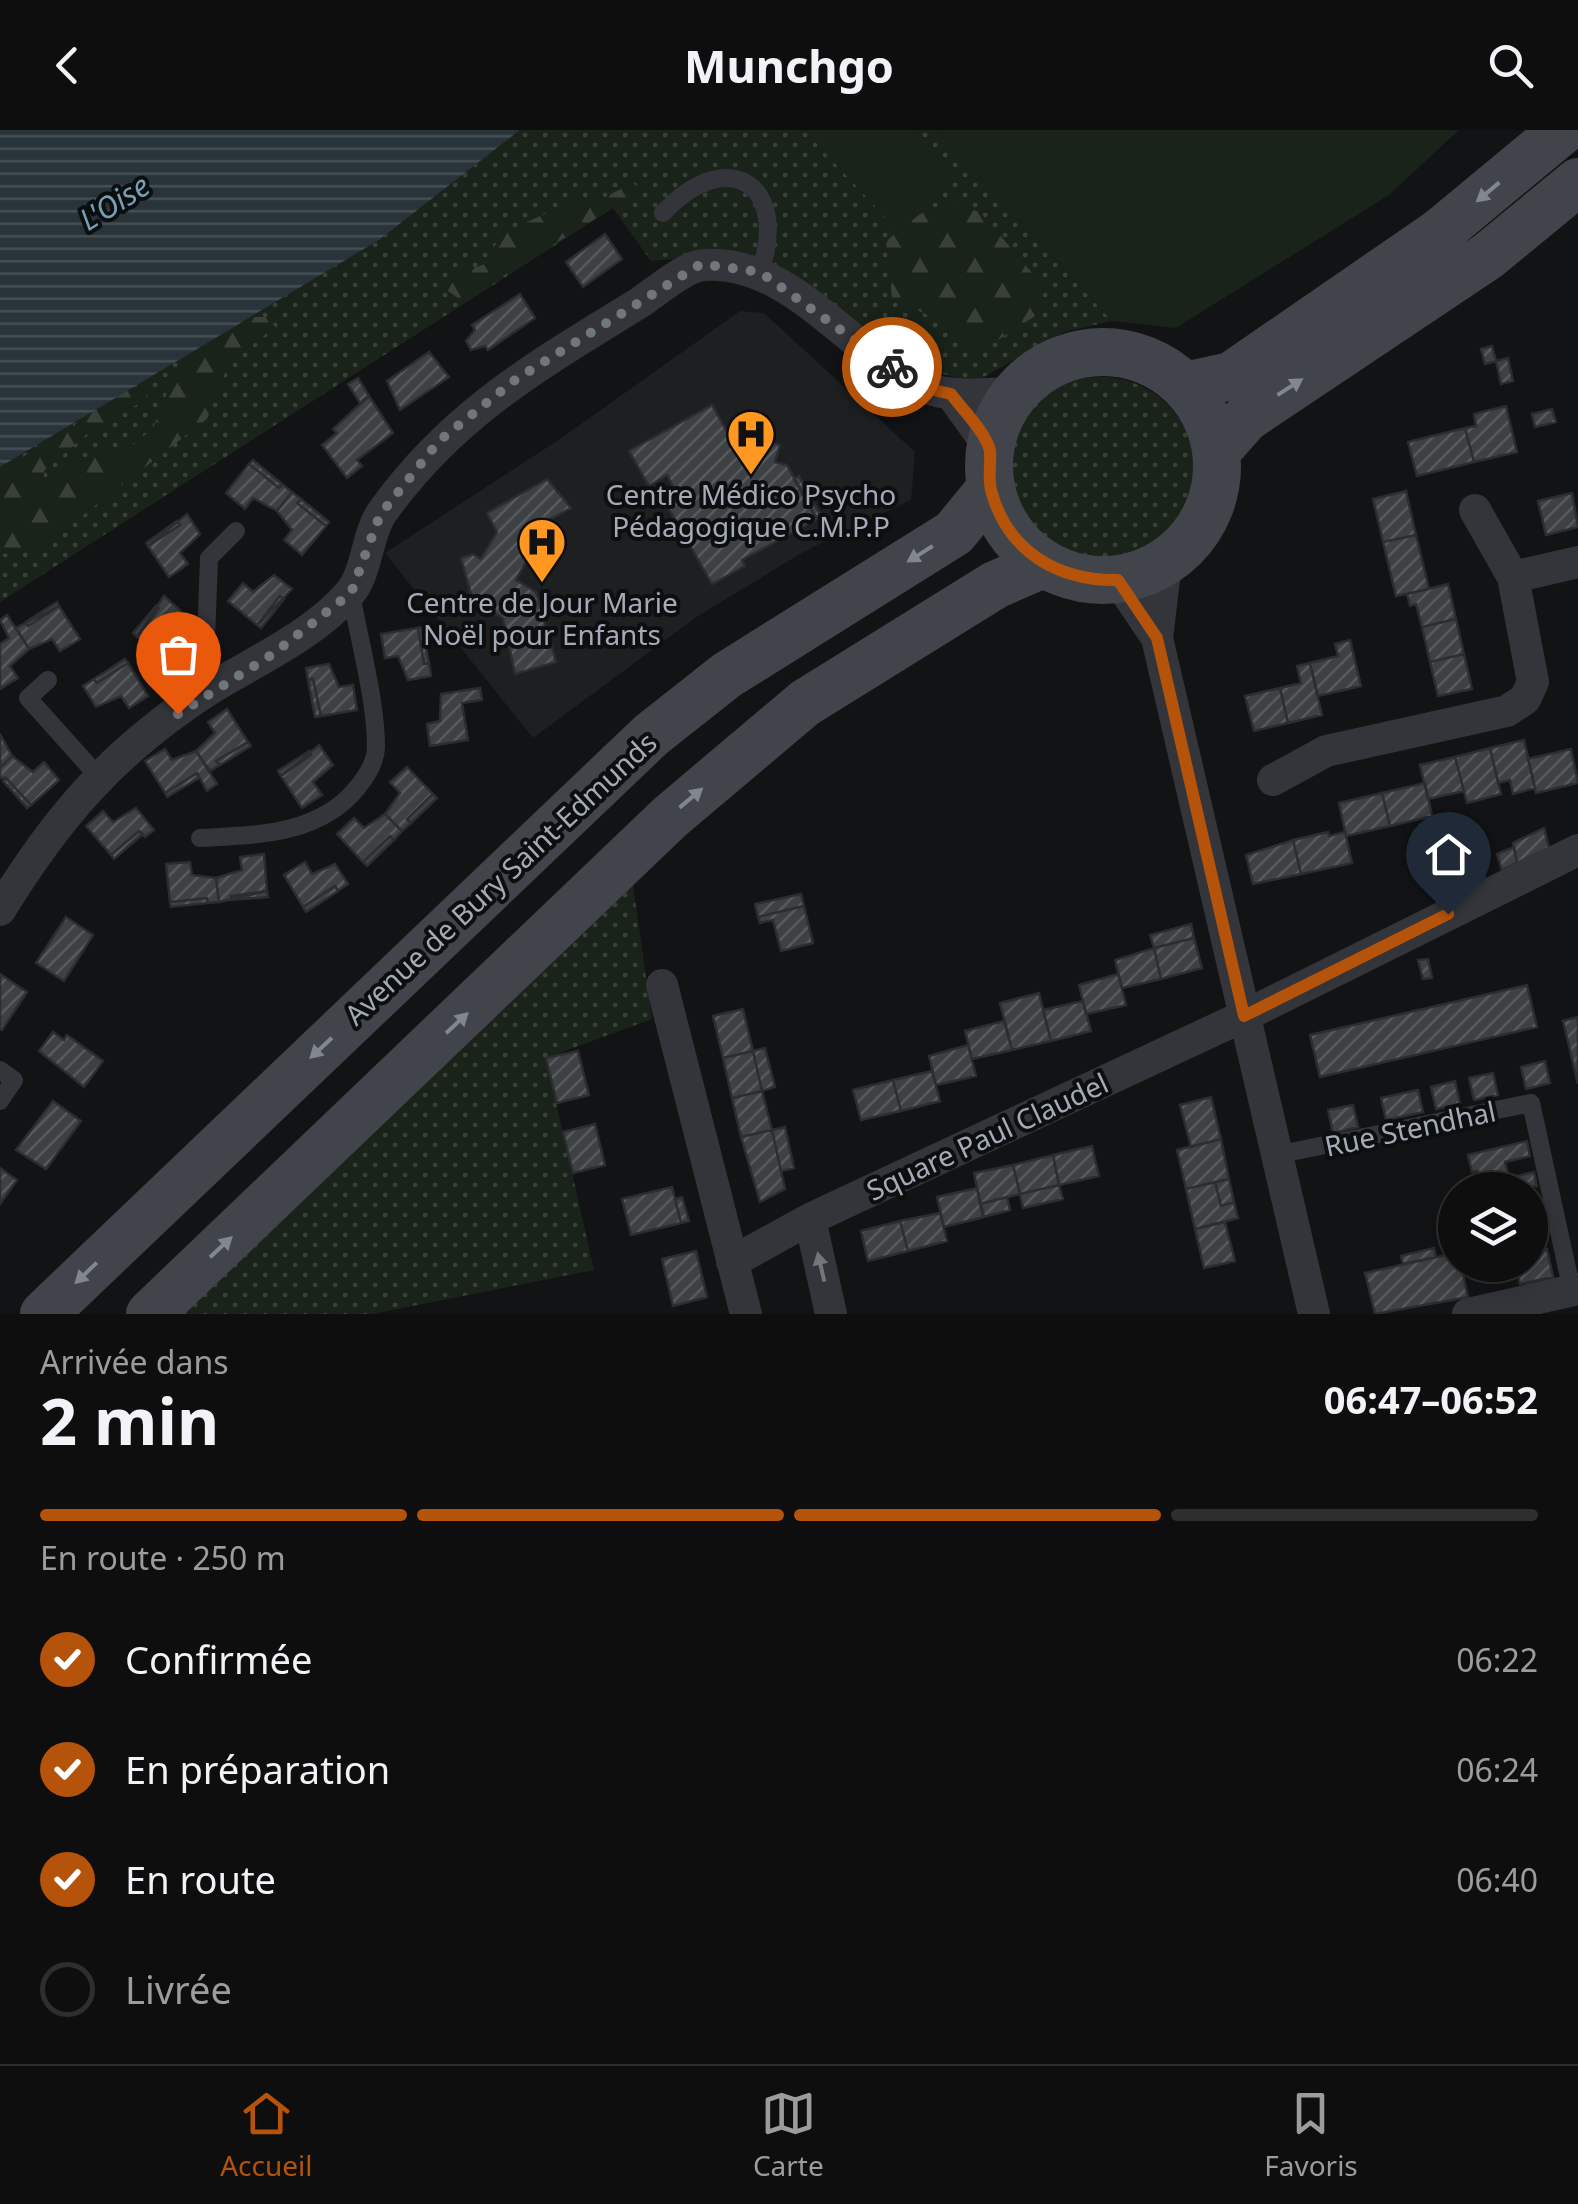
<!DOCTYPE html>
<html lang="fr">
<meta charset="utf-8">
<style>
body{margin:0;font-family:"Noto Sans",sans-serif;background:#171718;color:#f1f3f6;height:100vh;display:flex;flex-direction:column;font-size:38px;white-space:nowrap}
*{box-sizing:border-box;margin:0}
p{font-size:32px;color:#9b9c9e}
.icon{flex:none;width:55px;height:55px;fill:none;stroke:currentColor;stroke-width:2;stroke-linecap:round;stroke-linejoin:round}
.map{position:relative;height:1184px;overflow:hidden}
.panel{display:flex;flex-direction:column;background:#0e0e0f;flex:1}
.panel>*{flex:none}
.buttons{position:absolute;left:1438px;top:1042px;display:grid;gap:20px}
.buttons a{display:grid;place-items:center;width:110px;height:110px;border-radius:50%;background:#0e0e0f;box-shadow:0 5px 25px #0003,0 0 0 2px #2e2e2f;font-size:50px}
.pin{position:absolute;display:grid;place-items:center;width:85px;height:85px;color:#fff;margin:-102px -42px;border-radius:50% 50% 50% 0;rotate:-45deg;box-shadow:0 0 10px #0007}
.pin .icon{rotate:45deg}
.courier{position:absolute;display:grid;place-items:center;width:100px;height:100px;margin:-50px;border:8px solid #b45309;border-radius:50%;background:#fff;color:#222;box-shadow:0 2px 12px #0007}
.head em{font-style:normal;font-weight:700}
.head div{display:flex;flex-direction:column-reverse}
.head{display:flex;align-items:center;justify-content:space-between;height:170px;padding:0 40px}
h1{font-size:65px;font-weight:700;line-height:75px}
.bar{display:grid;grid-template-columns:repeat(4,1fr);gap:15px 10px;align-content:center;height:120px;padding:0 40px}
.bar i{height:12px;border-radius:8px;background:#2e2e2f}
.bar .current{background:#b45309}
.bar p{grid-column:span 4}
ol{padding:0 40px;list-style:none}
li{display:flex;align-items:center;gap:30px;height:110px}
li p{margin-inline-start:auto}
li .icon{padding:10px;border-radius:50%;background:#b45309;color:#fff;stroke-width:4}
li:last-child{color:#9b9c9e}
li i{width:55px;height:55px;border:5px solid #2e2e2f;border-radius:50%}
header{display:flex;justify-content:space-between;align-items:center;height:130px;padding:0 40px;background:#0e0e0f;font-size:45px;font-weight:700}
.tab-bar{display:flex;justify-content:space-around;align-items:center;height:140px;border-top:2px solid #2e2e2f;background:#0e0e0f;font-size:28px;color:#9b9c9e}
.tab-bar a{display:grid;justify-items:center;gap:5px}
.tab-bar .current{color:#b45309}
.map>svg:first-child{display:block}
.built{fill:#1e1f21}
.grass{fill:url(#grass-dots)}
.forest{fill:url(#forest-firs)}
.pitch{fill:#1a231a}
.water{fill:url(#water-rules)}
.building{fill:url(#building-hatch);stroke:#2c2d31;stroke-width:2.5}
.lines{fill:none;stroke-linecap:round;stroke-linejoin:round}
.service{stroke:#33353a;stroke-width:18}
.minor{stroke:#33353a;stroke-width:32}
.secondary{stroke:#41444a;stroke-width:48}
.oneway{fill:#818790}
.oneway2{fill:#71767e}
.done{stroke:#70767d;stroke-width:10;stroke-dasharray:0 18}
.route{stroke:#b45309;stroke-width:12}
.labels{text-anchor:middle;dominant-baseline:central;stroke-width:8;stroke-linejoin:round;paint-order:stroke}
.poi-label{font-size:28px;fill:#a3abb6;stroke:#0d0e0f}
.street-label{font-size:28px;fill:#a3abb6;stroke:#0d0e0f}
.water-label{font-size:30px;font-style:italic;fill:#76a0b5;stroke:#0d0e0f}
</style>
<header><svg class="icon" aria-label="back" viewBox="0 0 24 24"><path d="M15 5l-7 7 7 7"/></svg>Munchgo<svg class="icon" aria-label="search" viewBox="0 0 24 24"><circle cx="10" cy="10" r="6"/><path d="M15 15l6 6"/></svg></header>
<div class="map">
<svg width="1578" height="1184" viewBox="0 0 1578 1184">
<defs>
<pattern id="grass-dots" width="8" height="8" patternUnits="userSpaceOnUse" patternTransform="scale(2.5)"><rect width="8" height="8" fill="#1a231a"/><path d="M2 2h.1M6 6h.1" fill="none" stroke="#384039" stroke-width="1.8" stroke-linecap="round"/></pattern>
<pattern id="forest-firs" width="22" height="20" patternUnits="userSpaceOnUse" patternTransform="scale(2.5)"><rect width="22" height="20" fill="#1a231a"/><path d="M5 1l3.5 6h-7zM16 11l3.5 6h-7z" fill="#384039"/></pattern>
<pattern id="water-rules" width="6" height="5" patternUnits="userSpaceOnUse" patternTransform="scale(2.5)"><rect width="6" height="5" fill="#283439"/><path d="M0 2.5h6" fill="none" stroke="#444f53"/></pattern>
<pattern id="building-hatch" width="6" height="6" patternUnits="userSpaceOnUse" patternTransform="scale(2.5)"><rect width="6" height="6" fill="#3e4144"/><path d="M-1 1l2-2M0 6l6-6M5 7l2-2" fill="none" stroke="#575a5d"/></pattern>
</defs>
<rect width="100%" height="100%" fill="#121314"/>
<path class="built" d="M740 181 764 183 915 322 911 370 805 421 698 486 533 608 385 423 560 309Z"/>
<path class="grass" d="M520 0H936L1112 191 1064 202 973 253 919 237 743 123 651 131 613 78 0 472V337L379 110Z
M1007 341a94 94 0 1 1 188 0a94 94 0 1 1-188 0Z
M633 755 652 889 546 928 594 1140 372 1184H178Z"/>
<path class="forest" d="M633 53 644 61 624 80 613 78 462 171 448 161 449 147 485 134 501 104 575 70 605 67Z
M951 71 981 83 1044 157 1041 182 974 226 936 189 892 168 886 111 920 84Z
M233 187H268L275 197 229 233 207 289 51 410 26 422 0 424V340L71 299 114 255 147 263 145 270 88 303 44 341V350C69 333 93 319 126 321L153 298 189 208Z"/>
<path class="pitch" d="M804 0H914L954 43 895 98Z
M936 0H1459L1389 65 1176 198 1112 191Z"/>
<path class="water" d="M0 0H520L379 110 0 337Z"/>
<path class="building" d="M605 104 622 129 583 157 566 132Z
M520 164 535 188 488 220 485 216 471 220 466 211 475 200 472 195Z
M1492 216 1496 231 1485 234 1481 219Z
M429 222 449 247 400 280 387 251Z
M1508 228 1513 251 1501 254 1496 231Z
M358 248 369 266 360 273 348 254Z
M369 266 393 303 357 330 362 336 347 348 322 315 337 303 333 299Z
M712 275 731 309 740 312 742 304 780 315 775 332 787 335 817 389 742 430 745 436 712 454 661 365 674 358 667 345 649 356 629 321Z
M1506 276 1517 322 1474 332 1465 298 1476 296 1474 284Z
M1552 279 1556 292 1535 297 1532 284Z
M1465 298 1474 332 1417 346 1408 312Z
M253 330 282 354 279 358 249 334Z
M249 334 279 358 282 354 292 362 277 381 253 368 245 379 226 363Z
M799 346 821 386 817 389 794 349Z
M547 349 571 378 549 390 516 450 536 462 556 532 515 544 503 488 473 471 461 428 473 424 481 429 497 402 487 383Z
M1406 361 1416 405 1383 412 1373 369Z
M292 362 301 369 297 373 326 396 302 425 284 410 292 400 277 381Z
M1572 363 1578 397 1546 405 1538 371Z
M301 369 329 392 326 396 297 373Z
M187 384 200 404 180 423 188 434 169 447 148 416Z
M177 391 180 395 148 416 146 413Z
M1416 405 1429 459 1396 466 1383 412Z
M274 445 292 459 257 495 228 471 243 453 253 462Z
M1448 454 1456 489 1422 497 1416 474 1410 476 1407 464Z
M164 466 182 482 171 503 181 511 166 530 137 507Z
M280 466 284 469 261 498 257 495Z
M57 472 59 476 28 496 26 492Z
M59 476 80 509 60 521 52 509 29 519 16 498Z
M156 476 159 478 137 507 133 503Z
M7 485 29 519 10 536 18 548 0 559V514L9 508 0 490Z
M1456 489 1464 524 1430 532 1422 497Z
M422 497 429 533 424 534 418 498Z
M418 498 424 534 429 533 431 546 408 550 398 526 385 528 381 504Z
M1350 510 1361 556 1318 566 1310 533 1338 526 1335 514Z
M1464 524 1472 559 1438 566 1430 532Z
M125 529 128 533 97 553 94 549Z
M128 533 148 566 129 578 121 566 96 577 83 556 94 549 97 553Z
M1310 533 1322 585 1288 593 1280 558 1301 553 1297 536Z
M329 534 339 557 353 555 357 580 321 586 313 549 308 550 306 538Z
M313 549 321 586 315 587 308 550Z
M480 558 482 570 462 573 468 610 430 616 427 594 440 591 441 564Z
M1280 558 1288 593 1254 601 1245 566Z
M227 579 248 612 216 631 220 635 210 641 196 621 215 603 208 592Z
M0 604 12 626 0 638Z
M1524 610 1535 658 1513 664 1510 650 1498 653 1490 618Z
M248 612 251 616 220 635 216 631Z
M319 615 333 635 313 652 322 665 302 678 281 646Z
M1490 618 1501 664 1467 673 1455 627Z
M165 619 172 630 196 621 217 654 207 661 197 643 165 663 145 631Z
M1571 619 1578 653 1536 663 1528 629Z
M309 621 311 625 281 646 278 641Z
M12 626 33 642 44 632 59 650 31 675 6 648H0V638Z
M1455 627 1464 661 1428 669 1420 635Z
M407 637 433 664 407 689 411 693 402 701 385 684 400 663 390 652Z
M197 643 199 648 167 667 165 663Z
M6 648 31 675 27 678 3 651Z
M1425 653 1432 686 1390 696 1382 663Z
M1382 663 1390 696 1346 706 1339 673Z
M433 664 437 668 411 693 407 689Z
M136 678 154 700 145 707 139 701 111 725 86 696 103 681 113 692Z
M385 684 402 701 394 710 390 706 363 732 337 704 354 688 364 698Z
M1544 698 1549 718 1517 733 1513 713Z
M139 701 143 704 114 729 111 725Z
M1328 702 1329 706 1345 702 1352 733 1301 744 1293 710Z
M390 706 394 710 367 736 363 732Z
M1293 710 1301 744 1253 754 1246 725Z
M1514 717 1517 733 1502 740 1497 724Z
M264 724 267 761 219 772 216 748 242 740 240 727Z
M190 732 192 745 216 748 219 772 208 773 207 768 170 772 166 734Z
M305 732 312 744 335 734 348 754 338 761 335 756 303 777 284 745Z
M1482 736 1485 748 1450 764 1447 752Z
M1445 742 1448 757 1436 760 1432 744Z
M335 756 338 761 306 782 303 777Z
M267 761 268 767 231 770V766Z
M801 764 804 776 758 787 755 774Z
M207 768 208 773 171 777 170 772Z
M804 776 813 813 781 821 773 790 760 793 758 787Z
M66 787 93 805 64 851 36 833Z
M1191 794 1194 808 1154 818 1150 805Z
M1194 808 1202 838 1161 849 1154 818Z
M1154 818 1161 849 1122 858 1115 830Z
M1428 829 1432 848 1423 849 1418 830Z
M0 844 27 862 2 900 0 899Z
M1118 844 1126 875 1086 884 1079 855Z
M1527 855 1537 897 1320 947 1310 905Z
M1039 863 1051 911 1012 920 1000 873Z
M1083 871 1091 901 1051 911 1043 880Z
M743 879 753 921 723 928 713 886Z
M1578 887V954L1563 891Z
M1004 891 1012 920 972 929 965 901Z
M53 902 64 910 67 905 103 931 84 957 39 921Z
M968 915 976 946 936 955 929 926Z
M765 918 775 957 762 961 753 921Z
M578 921 589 965 557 973 546 928Z
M753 921 762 961 732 968 723 928Z
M1545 931 1550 953 1526 959 1521 937Z
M932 941 940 971 901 981 893 950Z
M1493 943 1498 965 1474 970 1469 948Z
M893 950 901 981 861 990 853 960Z
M1455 951 1460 974 1436 979 1431 957Z
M1418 960 1423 982 1386 990 1381 968Z
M762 961 772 1000 741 1007 732 968Z
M1211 967 1221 1009 1191 1017 1180 975Z
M53 971 81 991 46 1039 16 1020Z
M1353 975 1358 997 1333 1003 1328 980Z
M595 994 605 1035 573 1043 563 1002Z
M785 997 794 1038 781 1041 772 1000Z
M772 1000 785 1059 760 1072 741 1007Z
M1221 1009 1229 1049 1186 1059 1177 1020Z
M1527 1011 1530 1026 1505 1032 1509 1048 1534 1042 1537 1056 1477 1060 1475 1055 1481 1054 1478 1041 1472 1042 1468 1025Z
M1092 1016 1099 1046 1059 1055 1053 1025Z
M1053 1025 1059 1055 1020 1064 1013 1035Z
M1013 1035 1020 1064 980 1074 974 1043Z
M0 1038 17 1050 0 1074Z
M1229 1049 1234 1072 1221 1076 1215 1052Z
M1215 1052 1221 1076 1234 1072 1238 1088 1195 1099 1186 1059Z
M1059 1055 1063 1069 1023 1078 1020 1064Z
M672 1057 681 1093 631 1105 622 1069Z
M977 1058 984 1087 944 1097 937 1067Z
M682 1067 689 1091 681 1093 675 1069Z
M1007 1067 1010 1080 983 1087 980 1074Z
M1541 1072 1544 1087 1530 1090V1074Z
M940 1083 947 1111 908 1121 900 1091Z
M900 1091 908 1121 868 1131 861 1101Z
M1225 1092 1235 1131 1204 1138 1195 1099Z
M1434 1118 1436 1127 1403 1134 1401 1126Z
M1547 1119 1553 1147 1520 1154 1516 1135H1530V1123Z
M696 1121 707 1167 673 1176 662 1129Z
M1455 1123V1135H1461L1468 1167 1375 1184 1365 1143Z"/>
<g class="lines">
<path class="service" d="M663 83C728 14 790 54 760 142
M48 550 28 568 97 645
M204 563 209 428 236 401
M200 708C256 705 319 705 357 658 366 647 376 631 376 617 376 570 359 510 351 463
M0 940 14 950 0 971
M1276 1025 1531 973 1572 1161"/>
<path class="minor" d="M951 264 990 318
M1166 433 1157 508 1314 1184
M1513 447 1578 432
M1118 450 1157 508
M1273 650 1326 621 1507 581 1525 569 1533 552 1513 447 1475 380
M0 780C57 687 113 622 205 562 251 533 313 506 349 464 368 443 366 404 383 381 454 282 539 235 639 173 656 162 685 136 704 135 792 129 850 225 925 257 952 269 987 263 1015 263
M662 855 746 1184
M810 1089 831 1184
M732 1132 810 1089 1244 886 1578 720
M1468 1184 1578 1159"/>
<path class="secondary" d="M989 336a114 114 0 1 1 228 0a114 114 0 1 1-228 0Z
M1185 256 1231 246 1440 102 1563 0
M1217 321 1246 288 1488 126 1578 52
M44 1184 651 605 727 545 954 403 991 358
M150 1184 670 687 805 573 995 455 1043 434"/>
</g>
<defs><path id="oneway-solid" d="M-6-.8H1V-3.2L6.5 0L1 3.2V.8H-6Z" transform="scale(2.5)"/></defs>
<g class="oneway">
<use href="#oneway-solid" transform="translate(1488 62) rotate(140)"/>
<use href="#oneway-solid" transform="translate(1290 257) rotate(-33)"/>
<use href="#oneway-solid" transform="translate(920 424) rotate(148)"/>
<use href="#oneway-solid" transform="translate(691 668) rotate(-40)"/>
<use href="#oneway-solid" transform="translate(457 893) rotate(-43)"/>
<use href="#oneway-solid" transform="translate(321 918) rotate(137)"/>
<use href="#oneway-solid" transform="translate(221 1117) rotate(-43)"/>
<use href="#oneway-solid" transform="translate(86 1143) rotate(136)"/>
</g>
<use class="oneway2" href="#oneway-solid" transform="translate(821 1137) rotate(-103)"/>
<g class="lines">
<path class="done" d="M178 584 273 524 351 463 380 385 439 311 515 250 701 134 760 142 892 237"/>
<path class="route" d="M892 237 925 258 951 264C962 279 987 304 990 321 991 334 988 347 991 360 1007 421 1057 451 1118 450L1157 508 1244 886 1448 784"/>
</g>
<defs>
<g id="hospital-pin" transform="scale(2.5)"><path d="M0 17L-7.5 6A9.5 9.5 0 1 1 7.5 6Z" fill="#ff9720" stroke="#0d0e0f"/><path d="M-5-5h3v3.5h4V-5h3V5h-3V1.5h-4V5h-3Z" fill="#111"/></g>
</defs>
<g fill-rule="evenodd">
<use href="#hospital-pin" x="751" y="304"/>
<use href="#hospital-pin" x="542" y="412"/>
</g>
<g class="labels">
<g class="poi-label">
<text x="751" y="364">Centre Médico Psycho<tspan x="751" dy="32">Pédagogique C.M.P.P</tspan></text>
<text x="542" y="472">Centre de Jour Marie<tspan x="542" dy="32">Noël pour Enfants</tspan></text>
</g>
<g class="street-label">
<text transform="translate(500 748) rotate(-43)">Avenue de Bury Saint-Edmunds</text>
<text transform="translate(1410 998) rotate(-12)">Rue Stendhal</text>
<text transform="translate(987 1006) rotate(-25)">Square Paul Claudel</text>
</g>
<g class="water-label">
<text transform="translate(114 72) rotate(-32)">L'Oise</text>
</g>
</g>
</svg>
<div class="buttons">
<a><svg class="icon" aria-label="layers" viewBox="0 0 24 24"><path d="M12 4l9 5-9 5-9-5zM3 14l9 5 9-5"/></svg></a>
</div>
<div class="pin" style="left:178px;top:584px;background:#ea580c"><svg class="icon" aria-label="bag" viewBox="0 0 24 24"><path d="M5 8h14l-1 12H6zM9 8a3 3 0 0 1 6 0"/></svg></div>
<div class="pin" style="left:1448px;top:784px;background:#1f2937"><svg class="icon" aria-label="home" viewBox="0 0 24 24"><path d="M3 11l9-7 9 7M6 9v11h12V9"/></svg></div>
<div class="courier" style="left:892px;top:237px"><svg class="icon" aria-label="bike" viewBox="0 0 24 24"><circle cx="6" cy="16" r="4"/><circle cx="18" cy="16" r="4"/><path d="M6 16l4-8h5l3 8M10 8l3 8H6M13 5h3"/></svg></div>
</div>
<section class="panel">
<div class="head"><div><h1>2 min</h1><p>Arrivée dans</p></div><em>06:47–06:52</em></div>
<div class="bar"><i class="current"></i><i class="current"></i><i class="current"></i><i></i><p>En route · 250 m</p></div>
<ol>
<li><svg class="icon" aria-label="check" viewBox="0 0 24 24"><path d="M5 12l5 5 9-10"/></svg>Confirmée<p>06:22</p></li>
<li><svg class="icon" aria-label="check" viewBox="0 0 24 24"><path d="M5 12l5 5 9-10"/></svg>En préparation<p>06:24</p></li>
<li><svg class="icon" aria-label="check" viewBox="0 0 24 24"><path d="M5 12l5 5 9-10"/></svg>En route<p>06:40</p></li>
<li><i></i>Livrée</li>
</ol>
</section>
<nav class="tab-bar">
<a class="current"><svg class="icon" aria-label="home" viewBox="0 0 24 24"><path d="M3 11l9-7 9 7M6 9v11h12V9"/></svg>Accueil</a>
<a><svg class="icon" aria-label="map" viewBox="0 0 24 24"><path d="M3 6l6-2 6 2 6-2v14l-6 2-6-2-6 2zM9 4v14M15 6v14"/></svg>Carte</a>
<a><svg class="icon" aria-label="saved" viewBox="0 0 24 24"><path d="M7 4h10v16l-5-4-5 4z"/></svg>Favoris</a>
</nav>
